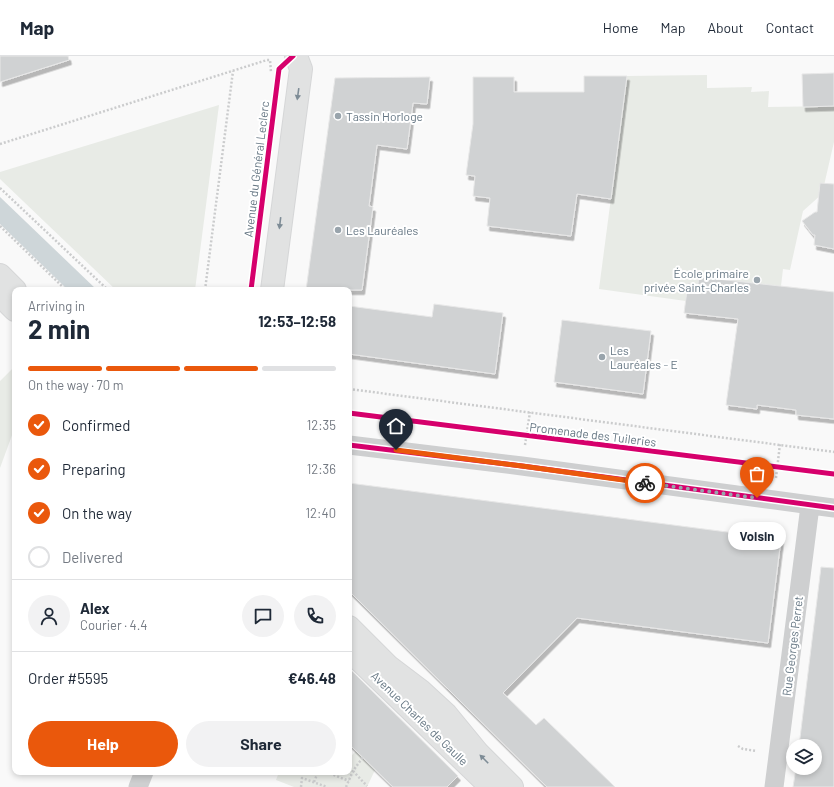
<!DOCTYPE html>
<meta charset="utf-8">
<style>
body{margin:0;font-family:Barlow,sans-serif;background:#f2f2f3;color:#1f2937;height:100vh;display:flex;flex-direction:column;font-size:15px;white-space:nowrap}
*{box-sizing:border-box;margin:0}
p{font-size:13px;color:#747a83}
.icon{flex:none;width:22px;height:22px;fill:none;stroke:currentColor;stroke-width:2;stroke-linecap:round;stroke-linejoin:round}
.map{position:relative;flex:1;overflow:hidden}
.drawer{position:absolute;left:12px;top:231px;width:340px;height:488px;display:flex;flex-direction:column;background:#fff;border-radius:8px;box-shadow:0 2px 6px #0003}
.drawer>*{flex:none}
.fabs{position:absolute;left:786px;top:683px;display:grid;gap:8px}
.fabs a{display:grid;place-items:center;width:36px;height:36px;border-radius:50%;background:#fff;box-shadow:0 2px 6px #0003;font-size:20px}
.pin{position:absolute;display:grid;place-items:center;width:34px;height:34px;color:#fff;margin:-41px -17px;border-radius:50% 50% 50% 0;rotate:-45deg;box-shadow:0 0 4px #0007}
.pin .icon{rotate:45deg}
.courier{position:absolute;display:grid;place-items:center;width:40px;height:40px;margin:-20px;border:3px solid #ea580c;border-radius:50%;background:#fff;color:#222;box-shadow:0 1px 5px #0007}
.bubble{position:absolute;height:28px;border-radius:14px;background:#fff;box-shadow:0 2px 6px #0003;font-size:13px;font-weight:700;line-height:28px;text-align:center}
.headline em{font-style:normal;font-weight:700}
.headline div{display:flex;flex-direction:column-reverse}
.headline{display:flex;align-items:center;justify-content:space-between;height:68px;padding:0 16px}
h1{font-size:26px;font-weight:700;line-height:30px}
.bar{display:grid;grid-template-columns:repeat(4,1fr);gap:6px 4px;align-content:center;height:48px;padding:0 16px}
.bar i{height:5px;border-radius:3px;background:#e0e1e3}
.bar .current{background:#ea580c}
.bar p{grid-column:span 4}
.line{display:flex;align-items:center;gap:10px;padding:0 16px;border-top:1px solid #e0e1e3}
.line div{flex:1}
.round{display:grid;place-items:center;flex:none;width:42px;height:42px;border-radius:21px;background:#f2f2f3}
ol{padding:0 16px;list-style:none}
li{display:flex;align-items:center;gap:12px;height:44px}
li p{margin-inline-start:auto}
li .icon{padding:4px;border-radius:50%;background:#ea580c;color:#fff;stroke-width:4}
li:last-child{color:#747a83}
li i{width:22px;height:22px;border:2px solid #e0e1e3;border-radius:50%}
.cta{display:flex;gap:8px;margin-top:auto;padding:8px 16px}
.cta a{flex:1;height:46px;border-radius:24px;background:#ea580c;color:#fff;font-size:16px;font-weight:700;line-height:46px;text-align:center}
.cta a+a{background:#f2f2f3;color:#1f2937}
header{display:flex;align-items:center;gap:24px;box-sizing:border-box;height:56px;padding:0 20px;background:#fff;border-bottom:1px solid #e0e1e3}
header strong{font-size:19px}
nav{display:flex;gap:22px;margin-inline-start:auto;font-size:14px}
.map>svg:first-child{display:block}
.green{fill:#e8ebe6}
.water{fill:#ced6d9}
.building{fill:#d0d2d3;stroke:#e8e8e8;filter:url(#shadow)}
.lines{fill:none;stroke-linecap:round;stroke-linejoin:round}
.secondary-casing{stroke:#d5d6d7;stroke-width:24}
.primary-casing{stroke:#d5d6d7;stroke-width:24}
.path{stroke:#cbcccd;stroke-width:2.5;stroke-dasharray:2 2;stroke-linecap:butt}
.street{stroke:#cecfd0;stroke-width:19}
.secondary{stroke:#e1e2e2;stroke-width:22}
.primary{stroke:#e1e2e2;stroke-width:22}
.cycleway-casing{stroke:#fff;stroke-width:8}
.cycleway{stroke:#d6006c;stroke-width:5}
.oneway{fill:#7e8c96}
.done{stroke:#99a4ac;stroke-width:4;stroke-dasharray:0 7.2}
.route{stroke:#ea580c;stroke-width:5}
.poi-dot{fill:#99a4ac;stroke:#fff;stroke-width:1.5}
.labels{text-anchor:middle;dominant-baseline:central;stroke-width:4;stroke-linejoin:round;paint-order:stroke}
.poi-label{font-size:12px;fill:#657683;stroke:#fff;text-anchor:start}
.street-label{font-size:12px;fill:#657683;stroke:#fff}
</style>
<header>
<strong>Map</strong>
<nav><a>Home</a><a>Map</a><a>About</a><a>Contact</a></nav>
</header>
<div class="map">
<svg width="834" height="731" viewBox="0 0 834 731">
<defs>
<filter id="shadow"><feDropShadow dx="2.5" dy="4.5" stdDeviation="0" flood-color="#0004"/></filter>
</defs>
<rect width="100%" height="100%" fill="#f9f9f9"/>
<path class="green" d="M707 19V32L752 31 751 36 769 35 768 51 834 50V86L822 138 803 155 790 214 783 213 781 230 699 221 698 228 688 227 686 245 599 233 627 20Z
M219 49 195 234H116L0 123V116Z
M15 310V371L0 412V325Z
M356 695 375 714 367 731H294L276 724 279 716H349V702Z"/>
<path class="water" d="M0 141 97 234H68L0 168Z"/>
<path class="building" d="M0 0H68L69 4 0 26Z
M834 17V50L803 51 802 18Z
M584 20H627L611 143 577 138 571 180 487 170 490 142 473 140 475 120 466 119 473 68V21H514V36H584Z
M430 21 427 48 413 47 407 93 377 89 369 150 373 151 362 234H306L335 22Z
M820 127 834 128V193L814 189 815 179H813L802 165 815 156H817Z
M699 221 834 236V363L796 359V354L757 349V353L726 349 738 263 684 257 688 227 698 228Z
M434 248 503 257 495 318 349 298V250L432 261Z
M562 264 651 275 643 338 554 326Z
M349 427 781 483 768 587 577 562 503 637 536 669 544 662 615 731H547L349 535Z
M821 511 834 512V731H793L796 712H815V690H799Z
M349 612 458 720 447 731H393L349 688Z"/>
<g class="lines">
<g class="secondary-casing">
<path id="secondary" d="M272 234 301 13 296 0"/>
</g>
<g class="primary-casing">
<path id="primary" d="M0 219 15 234
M0 239 15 254
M349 571 388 610 421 635 446 658 478 697 512 731
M349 594 491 731"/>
</g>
<path class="path" d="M0 88 267 4H270L271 16
M0 132 108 234
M0 170 66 234
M205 234 233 15
M349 333 834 396
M525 389 530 356
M776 422 780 388
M738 690 743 693 757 695
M353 715 367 730
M326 716 349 725
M314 726 318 716
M301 731 302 722 327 731
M346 731 353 715 363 701"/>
<path class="street" d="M349 389 522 410 834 452
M138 731 144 716
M774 731 810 450"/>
<use href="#secondary" class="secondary"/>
<use href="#primary" class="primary"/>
<g class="cycleway-casing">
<path id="cycleway" d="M251 234 279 13 293 0
M349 357 834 418
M349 389 522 410 834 452"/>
</g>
<use href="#cycleway" class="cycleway"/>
</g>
<defs><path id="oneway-solid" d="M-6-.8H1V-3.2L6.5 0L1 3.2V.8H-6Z"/></defs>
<g class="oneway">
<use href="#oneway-solid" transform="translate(298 38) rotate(98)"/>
<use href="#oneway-solid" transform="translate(280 167) rotate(97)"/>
<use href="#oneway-solid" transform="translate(484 703) rotate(-135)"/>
</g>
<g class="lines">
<path class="done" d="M645 427 757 442"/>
<path class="route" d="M396 394 522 410 645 427"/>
</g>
<g class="poi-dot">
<circle cx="338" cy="60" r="4"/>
<circle cx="338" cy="174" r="4"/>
<circle cx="757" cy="224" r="4"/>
<circle cx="602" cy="301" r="4"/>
</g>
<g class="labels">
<g class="poi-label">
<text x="346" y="60">Tassin Horloge</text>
<text x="346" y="174">Les Lauréales</text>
<text x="749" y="217" text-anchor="end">École primaire<tspan x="749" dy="14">privée Saint-Charles</tspan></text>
<text x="610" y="294">Les<tspan x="610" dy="14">Lauréales - E</tspan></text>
</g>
<g class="street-label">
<text transform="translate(256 113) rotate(-83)">Avenue du Général Leclerc</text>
<text transform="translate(593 378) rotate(7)">Promenade des Tuileries</text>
<text transform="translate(792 590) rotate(-83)">Rue Georges Perret</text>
<text transform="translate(420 662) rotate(44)">Avenue Charles de Gaulle</text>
</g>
</g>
</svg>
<div class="fabs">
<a><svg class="icon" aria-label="layers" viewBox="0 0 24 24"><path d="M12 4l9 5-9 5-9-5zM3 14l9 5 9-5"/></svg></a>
</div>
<div class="pin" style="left:757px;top:442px;background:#ea580c"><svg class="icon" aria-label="bag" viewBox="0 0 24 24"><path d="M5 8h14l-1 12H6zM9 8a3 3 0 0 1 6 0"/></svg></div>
<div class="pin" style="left:396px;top:394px;background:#1f2937"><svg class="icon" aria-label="home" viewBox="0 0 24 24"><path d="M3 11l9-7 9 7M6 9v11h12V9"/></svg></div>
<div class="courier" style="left:645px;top:427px"><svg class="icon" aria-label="bike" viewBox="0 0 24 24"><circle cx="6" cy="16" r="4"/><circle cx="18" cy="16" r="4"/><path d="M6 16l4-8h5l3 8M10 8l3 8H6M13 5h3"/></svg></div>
<div class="bubble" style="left:728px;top:466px;width:58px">Voisin</div>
<section class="drawer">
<div class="headline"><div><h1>2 min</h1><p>Arriving in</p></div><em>12:53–12:58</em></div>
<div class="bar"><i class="current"></i><i class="current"></i><i class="current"></i><i></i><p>On the way · 70 m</p></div>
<ol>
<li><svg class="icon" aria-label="check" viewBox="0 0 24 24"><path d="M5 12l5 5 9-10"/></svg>Confirmed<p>12:35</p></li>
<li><svg class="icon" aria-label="check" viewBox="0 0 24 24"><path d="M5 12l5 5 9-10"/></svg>Preparing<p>12:36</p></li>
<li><svg class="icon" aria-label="check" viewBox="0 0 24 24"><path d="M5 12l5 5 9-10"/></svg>On the way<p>12:40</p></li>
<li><i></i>Delivered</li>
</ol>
<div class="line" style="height:72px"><a class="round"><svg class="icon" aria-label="person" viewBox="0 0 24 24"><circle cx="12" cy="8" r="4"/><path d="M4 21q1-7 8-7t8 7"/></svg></a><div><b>Alex</b><p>Courier · 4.4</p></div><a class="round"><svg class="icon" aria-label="chat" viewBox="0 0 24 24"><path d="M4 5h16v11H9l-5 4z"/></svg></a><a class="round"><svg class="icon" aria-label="phone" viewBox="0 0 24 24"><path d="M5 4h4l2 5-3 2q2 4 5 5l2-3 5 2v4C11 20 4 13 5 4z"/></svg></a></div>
<div class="line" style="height:52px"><div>Order #5595</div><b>€46.48</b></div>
<div class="cta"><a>Help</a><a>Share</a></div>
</section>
</div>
